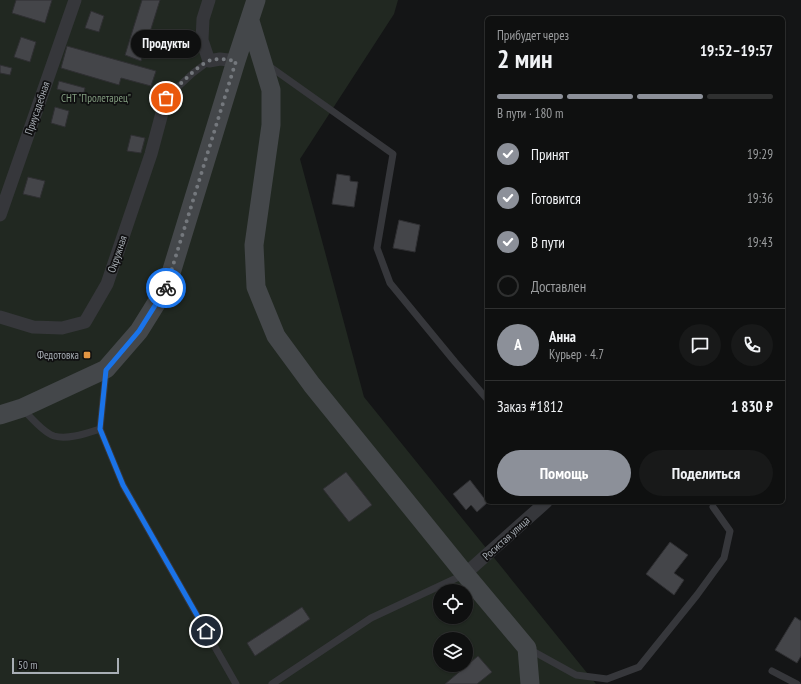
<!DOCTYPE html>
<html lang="ru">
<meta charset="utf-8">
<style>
body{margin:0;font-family:"PT Sans Narrow",sans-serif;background:#181919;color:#f1f3f6;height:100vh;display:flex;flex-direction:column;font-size:15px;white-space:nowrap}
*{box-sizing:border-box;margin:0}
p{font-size:13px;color:#9b9d9f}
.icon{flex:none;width:22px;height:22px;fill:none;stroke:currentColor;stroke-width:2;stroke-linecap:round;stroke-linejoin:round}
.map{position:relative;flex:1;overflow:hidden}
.side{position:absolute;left:485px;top:16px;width:300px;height:488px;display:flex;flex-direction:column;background:#0f1010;border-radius:6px;box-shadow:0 1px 3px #0004,0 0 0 1px #2f3030}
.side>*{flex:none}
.controls{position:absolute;left:433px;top:584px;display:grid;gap:8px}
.controls a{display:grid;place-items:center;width:40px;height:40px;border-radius:50%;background:#0f1010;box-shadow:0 1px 3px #0004,0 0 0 1px #2f3030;font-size:20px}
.scale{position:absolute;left:12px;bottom:10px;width:107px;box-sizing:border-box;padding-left:4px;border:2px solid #a8aeb5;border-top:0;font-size:11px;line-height:14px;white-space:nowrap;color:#a8aeb5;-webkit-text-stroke:3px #101011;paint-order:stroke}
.pin{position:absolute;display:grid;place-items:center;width:34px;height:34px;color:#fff;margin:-17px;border:2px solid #fff;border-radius:50%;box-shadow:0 1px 4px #0007}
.courier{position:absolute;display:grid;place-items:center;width:40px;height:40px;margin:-20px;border:3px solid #1a73e8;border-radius:50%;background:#fff;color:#222;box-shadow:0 1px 5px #0007}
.bubble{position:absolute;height:28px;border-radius:14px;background:#0f1010;box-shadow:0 1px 3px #0004,0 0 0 1px #2f3030;font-size:13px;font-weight:600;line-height:28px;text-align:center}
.head em{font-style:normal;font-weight:600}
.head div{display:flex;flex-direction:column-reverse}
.head{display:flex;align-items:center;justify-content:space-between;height:68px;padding:0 12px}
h1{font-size:26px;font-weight:600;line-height:30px}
.bar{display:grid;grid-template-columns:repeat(4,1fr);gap:6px 4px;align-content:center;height:48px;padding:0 12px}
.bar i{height:5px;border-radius:3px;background:#2f3030}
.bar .selected{background:#8c9099}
.bar p{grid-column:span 4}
.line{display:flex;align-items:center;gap:10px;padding:0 12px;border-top:1px solid #2f3030}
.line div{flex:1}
.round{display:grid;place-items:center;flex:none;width:42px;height:42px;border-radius:21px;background:#181919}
ol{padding:0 12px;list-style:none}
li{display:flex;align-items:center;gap:12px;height:44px}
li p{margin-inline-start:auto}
li .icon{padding:4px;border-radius:50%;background:#8c9099;color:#fff;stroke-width:4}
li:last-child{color:#9b9d9f}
li i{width:22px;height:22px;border:2px solid #2f3030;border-radius:50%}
.button{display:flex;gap:8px;margin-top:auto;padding:8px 12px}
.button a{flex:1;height:46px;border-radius:24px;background:#8c9099;color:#fff;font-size:16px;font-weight:600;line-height:46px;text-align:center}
.button a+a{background:#181919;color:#f1f3f6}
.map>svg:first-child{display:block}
.green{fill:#212821;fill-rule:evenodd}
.building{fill:#444549;stroke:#2f2f32}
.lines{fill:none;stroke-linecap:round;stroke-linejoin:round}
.lane{stroke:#36373b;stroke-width:7}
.street{stroke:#36373b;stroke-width:13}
.secondary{stroke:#44474a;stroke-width:19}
.done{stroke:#74787d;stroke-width:4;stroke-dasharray:0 7.2}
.route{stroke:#1a73e8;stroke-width:5}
.poi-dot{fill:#e19442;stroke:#101011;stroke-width:1.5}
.labels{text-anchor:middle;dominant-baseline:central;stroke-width:3.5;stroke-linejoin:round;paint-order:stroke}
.park-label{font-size:11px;fill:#839e80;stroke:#101011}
.street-label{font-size:11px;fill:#a8aeb5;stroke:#101011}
.poi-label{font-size:11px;fill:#a8aeb5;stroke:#101011;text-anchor:end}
</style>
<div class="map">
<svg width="801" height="684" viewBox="0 0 801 684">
<rect width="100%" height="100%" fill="#141516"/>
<path class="green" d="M0 0H398L394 14 300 159 364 397 596 684H0ZM440 591H466V617H440ZM440 639H466V665H440Z"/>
<path class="building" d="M16 0H52L45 23 12 13Z
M142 0H160L141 61 125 55Z
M91 11 104 16 99 32 85 28Z
M21 37 36 42 30 62 14 57Z
M67 46 156 71 151 86 121 78 119 85 61 68Z
M0 65 12 68 10 75 0 73Z
M59 81 85 88 83 96 57 89Z
M55 107 69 111 65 127 51 123Z
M131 135 145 138 141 153 127 151Z
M337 174 350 176V181L358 182 354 207 332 204Z
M28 177 45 181 40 198 23 194Z
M399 220 420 225 415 252 393 248Z
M346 472 372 505 349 522 323 489Z
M470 480 487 502H488L477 512 471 505 466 510 453 494Z
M670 542 688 555 674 573 684 580 674 595 646 574Z
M302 607 310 619 255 656 247 643Z
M795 617 801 621V656L797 663 775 650Z
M478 656 492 672 477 684H445Z"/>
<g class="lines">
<path class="lane" d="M269 66 393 154 377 248 390 283 455 362 487 399
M166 98 193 73 209 61
M106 371 100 429 123 485 236 684
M23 409C30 417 45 433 54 436 68 440 87 433 100 429
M529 649 576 675 607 679 639 667 697 595 724 558 730 531 713 507
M772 671 797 684
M272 684 371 618 463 575"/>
<path class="street" d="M209 0 203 19 202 40 209 61 220 59 236 61
M0 215 75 0
M0 317 33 327 62 328 85 322 107 284 151 154 166 98
M465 574 546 502"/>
<path class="secondary" d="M250 21 271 90V125L254 245 256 287 276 336 312 385 465 574 527 648 530 684
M0 415 22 408 106 369 139 331 167 286 236 61 256 0"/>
</g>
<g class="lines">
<path class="done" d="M166 98C176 89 198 64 211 60 220 58 228 60 236 61L166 288"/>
<path class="route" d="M166 288 139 331 106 370 100 429 123 485 206 631"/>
</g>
<rect class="poi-dot" x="83" y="351" width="8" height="8" rx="2"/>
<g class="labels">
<g class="park-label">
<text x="96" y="98">СНТ "Пролетарец"</text>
</g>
<g class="street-label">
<text transform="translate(37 108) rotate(-71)">Приусадебная</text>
<text transform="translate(117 254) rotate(-71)">Окружная</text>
<text transform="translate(506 538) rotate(-42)">Росистая улица</text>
</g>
<g class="poi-label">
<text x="79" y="355">Федотовка</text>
</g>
</g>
</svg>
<div class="controls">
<a><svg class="icon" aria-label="locate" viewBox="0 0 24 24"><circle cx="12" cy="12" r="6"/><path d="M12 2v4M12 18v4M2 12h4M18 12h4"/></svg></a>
<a><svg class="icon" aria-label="layers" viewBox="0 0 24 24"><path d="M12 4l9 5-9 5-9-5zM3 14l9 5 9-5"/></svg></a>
</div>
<div class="scale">50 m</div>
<div class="pin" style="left:166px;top:98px;background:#ea580c"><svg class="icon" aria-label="bag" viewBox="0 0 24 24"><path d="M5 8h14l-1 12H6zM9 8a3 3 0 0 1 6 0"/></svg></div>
<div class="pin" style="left:206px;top:631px;background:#1f2937"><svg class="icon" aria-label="home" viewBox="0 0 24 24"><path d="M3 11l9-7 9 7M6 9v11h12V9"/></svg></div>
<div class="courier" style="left:166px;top:288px"><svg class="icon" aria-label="bike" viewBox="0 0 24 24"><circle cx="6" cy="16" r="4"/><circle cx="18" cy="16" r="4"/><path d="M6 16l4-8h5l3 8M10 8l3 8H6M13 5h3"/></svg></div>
<div class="bubble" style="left:131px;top:30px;width:70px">Продукты</div>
<section class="side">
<div class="head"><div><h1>2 мин</h1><p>Прибудет через</p></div><em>19:52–19:57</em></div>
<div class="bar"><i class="selected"></i><i class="selected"></i><i class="selected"></i><i></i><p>В пути · 180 m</p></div>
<ol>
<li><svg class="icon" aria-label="check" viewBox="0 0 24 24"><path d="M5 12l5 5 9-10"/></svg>Принят<p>19:29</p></li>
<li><svg class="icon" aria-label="check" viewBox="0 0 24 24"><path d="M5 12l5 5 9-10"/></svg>Готовится<p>19:36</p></li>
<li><svg class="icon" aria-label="check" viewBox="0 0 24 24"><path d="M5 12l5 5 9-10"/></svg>В пути<p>19:43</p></li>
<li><i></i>Доставлен</li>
</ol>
<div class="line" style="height:72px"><b class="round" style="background:#8c9099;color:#fff">А</b><div><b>Анна</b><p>Курьер · 4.7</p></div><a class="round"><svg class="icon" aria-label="chat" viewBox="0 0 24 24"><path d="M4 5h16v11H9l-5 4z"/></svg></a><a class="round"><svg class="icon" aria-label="phone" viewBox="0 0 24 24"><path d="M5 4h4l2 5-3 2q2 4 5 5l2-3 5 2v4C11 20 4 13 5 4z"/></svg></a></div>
<div class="line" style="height:52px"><div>Заказ #1812</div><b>1 830 ₽</b></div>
<div class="button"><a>Помощь</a><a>Поделиться</a></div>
</section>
</div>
